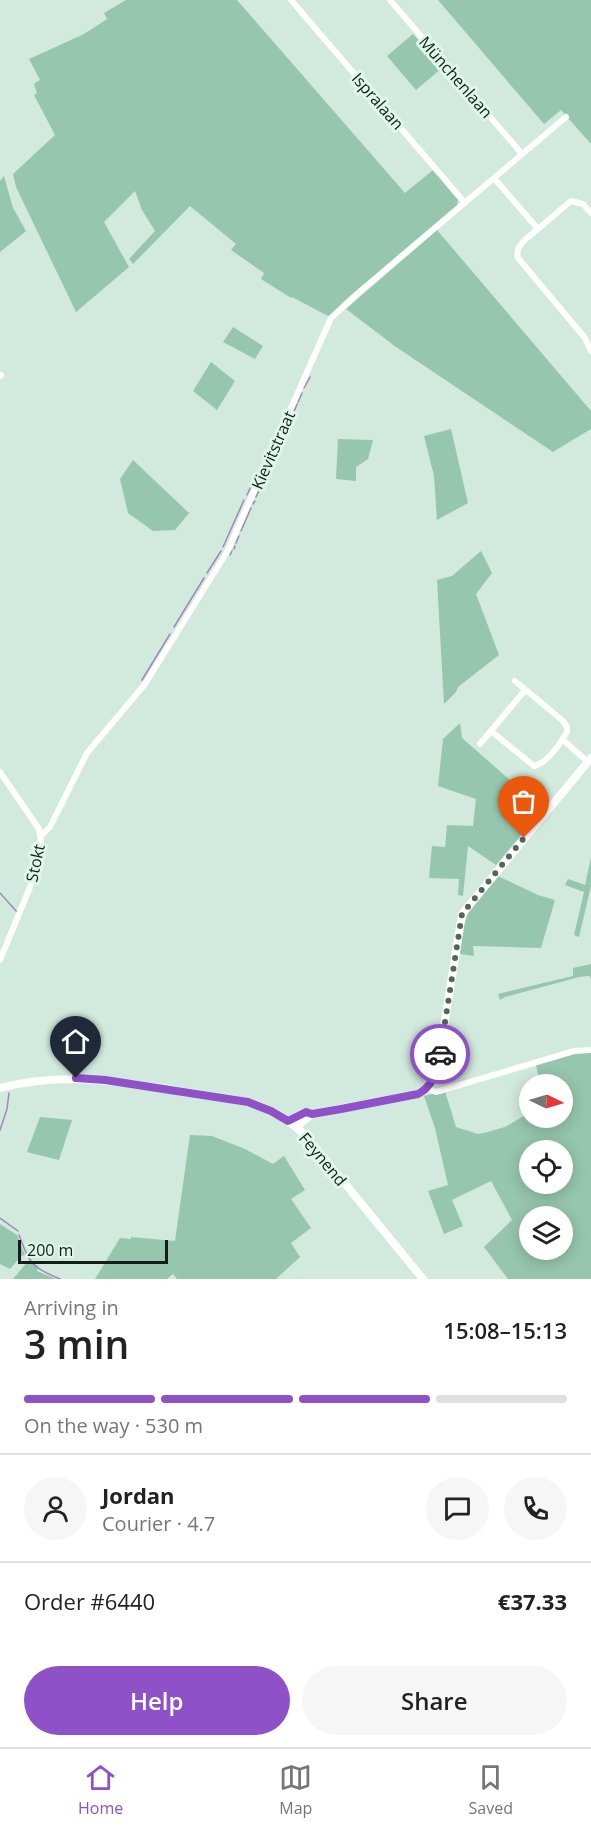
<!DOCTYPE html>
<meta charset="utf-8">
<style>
body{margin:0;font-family:"Open Sans",sans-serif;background:#f6f6f6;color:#222;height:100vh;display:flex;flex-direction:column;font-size:22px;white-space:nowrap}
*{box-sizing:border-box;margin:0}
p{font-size:20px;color:#767676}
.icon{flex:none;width:33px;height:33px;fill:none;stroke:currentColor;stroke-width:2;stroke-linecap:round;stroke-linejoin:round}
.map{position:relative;height:1279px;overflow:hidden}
.panel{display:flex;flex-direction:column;background:#fff;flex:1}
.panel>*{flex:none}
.needle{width:39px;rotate:95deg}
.fabs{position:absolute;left:519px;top:1074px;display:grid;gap:12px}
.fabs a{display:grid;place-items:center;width:54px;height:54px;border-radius:50%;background:#fff;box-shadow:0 3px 15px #0003;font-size:30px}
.scale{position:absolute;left:18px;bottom:15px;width:150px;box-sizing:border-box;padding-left:6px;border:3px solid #141d19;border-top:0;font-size:16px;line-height:21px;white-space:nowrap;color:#141d19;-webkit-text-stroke:4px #dff6ea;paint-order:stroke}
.pin{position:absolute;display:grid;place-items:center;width:51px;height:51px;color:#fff;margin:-62px -26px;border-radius:50% 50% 50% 0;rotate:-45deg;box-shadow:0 0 6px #0007}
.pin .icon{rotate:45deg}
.courier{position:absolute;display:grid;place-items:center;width:60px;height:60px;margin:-30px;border:4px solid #8e51c7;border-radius:50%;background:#fff;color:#222;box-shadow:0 2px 8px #0007}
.headline em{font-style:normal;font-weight:600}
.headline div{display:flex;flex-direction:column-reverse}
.headline{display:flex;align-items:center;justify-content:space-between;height:102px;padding:0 24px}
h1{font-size:39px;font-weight:600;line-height:45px}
.bar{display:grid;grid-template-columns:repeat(4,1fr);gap:9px 6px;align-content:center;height:72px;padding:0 24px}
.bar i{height:8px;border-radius:4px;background:#e0e0e0}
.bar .selected{background:#8e51c7}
.bar p{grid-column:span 4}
.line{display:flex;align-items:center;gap:15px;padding:0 24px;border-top:2px solid #e0e0e0}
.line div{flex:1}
.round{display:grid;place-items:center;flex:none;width:63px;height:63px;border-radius:32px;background:#f6f6f6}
.primary-button{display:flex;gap:12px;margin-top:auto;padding:12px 24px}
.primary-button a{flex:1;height:69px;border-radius:36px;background:#8e51c7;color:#fff;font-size:24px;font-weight:600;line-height:69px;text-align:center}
.primary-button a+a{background:#f6f6f6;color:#222}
.dock{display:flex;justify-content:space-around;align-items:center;height:84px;border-top:2px solid #e0e0e0;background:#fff;font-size:16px;color:#767676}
.dock a{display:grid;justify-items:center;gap:3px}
.dock .selected{color:#8e51c7}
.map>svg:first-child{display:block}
.green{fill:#96c6ae;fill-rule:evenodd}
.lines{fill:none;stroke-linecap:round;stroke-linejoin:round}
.stream{stroke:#9e89b9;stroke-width:1.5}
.minor{stroke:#fff;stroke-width:6}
.tertiary{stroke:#fff;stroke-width:8}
.done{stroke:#56645e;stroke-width:6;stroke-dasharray:0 10.8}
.route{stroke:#8e51c7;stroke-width:8}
.labels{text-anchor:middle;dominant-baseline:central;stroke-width:6;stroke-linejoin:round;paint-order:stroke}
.street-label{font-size:16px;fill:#141d19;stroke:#dff6ea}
</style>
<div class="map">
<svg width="591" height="1279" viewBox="0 0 591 1279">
<rect width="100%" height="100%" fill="#d2e9dd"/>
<path class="green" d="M126 0H237L405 193 433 170 458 200 457 205 342 303 330 317 292 297 291 298 261 279 264 273 231 250 236 244 190 206 133 264 129 259 155 231 142 210 135 191 104 222 129 267 76 312 16 187 13 174 55 135 34 95 37 93 34 84 40 80 29 59 84 34 107 19 104 13Z
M438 0H591V144L561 110 544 124Z
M413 34 442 68 416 90 387 56Z
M4 176 13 208 26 231 0 252V181Z
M437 230 591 411V429L553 452 396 347 346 309Z
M233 327 263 346 255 359 223 342Z
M211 362 235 381 217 410 193 391Z
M451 429 468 503 437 520 434 476 424 436Z
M338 439 373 440 368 459 356 467V481L336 479Z
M133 460 189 513 175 530 153 531 128 513 120 479Z
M481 551 492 573 476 594 499 655 458 687 456 692 444 704 437 580 452 576Z
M460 723 462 738 543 809 496 865 468 846 463 896 458 895 459 879 429 878 432 846 445 847 447 825 473 826 476 799 438 786 443 739Z
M591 857V886L579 937 574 935 584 892 565 885 568 879 585 885Z
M498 876 538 895 555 900 541 948 473 946 474 956 460 954 464 926 468 913Z
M591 964V979L589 976 579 977 505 997 500 1000 498 994 573 976V968Z
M577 1053H591V1279H508L484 1247 512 1220 491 1181 452 1200 463 1226 444 1234 428 1191 448 1185 435 1128 424 1096 445 1091 456 1127 478 1134 484 1133 505 1127 529 1113 530 1118H562V1084H540L536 1065ZM530 1150H562V1184H530ZM530 1216H562V1250H530Z
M40 1117 72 1120 59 1160 27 1152Z
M190 1135 212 1136 245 1149 273 1164 284 1156 305 1190 291 1199 311 1228 291 1243 300 1257 276 1279H177L173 1274 167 1279H95L120 1238 131 1239V1237L175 1241Z
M0 1224 17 1235 25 1255 21 1256 10 1269 0 1264Z
M29 1260 38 1266 37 1271 56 1279H13Z"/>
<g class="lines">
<path class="stream" d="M304 388 310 377
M298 402 302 393
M294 412 297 404
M289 423 292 416
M247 495 256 475
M256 497 265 477
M253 504 255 501
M241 531 251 508
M236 543 239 536
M223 547 244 500
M234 549 235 546
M230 555 232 551
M207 573 221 551
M174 627 204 578
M142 680 170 634
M0 893 17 912
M0 1130 7 1109 9 1093
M0 1218 18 1231
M19 1235C30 1264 31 1267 60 1279"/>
<path class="minor" d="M291 0 465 203
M390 0 522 154
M494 178 538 229 571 201 583 204 591 213
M538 229C529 237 514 245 518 258L585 338 591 351
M0 376 1 375
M491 731 534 766C547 763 560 744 567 732V727L563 721 515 681
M563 740 588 762
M480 744 525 690
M0 772 39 829 41 842 40 854 30 887 0 960
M41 836 50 827 87 753 145 684 227 552 331 318 357 294 566 117
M427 1088 436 1092 574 1051 591 1050"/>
<path class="tertiary" d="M0 1088C56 1073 105 1080 161 1088 190 1093 219 1097 248 1102 270 1108 289 1120 306 1136L423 1279
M288 1121 301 1114 306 1112 312 1114 418 1094 427 1088 436 1071 441 1045 462 914 591 758
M296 1127 312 1114"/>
</g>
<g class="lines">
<path class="done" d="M440 1054 462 914 524 838"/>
<path class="route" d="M76 1078 105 1080 248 1102 271 1111 288 1121 306 1112 312 1114 341 1109 418 1094C434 1086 436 1070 440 1054"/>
</g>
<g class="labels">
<g class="street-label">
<text transform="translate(456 77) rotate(49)">Münchenlaan</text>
<text transform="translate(378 101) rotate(49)">Ispralaan</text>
<text transform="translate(273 450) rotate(-66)">Kievitstraat</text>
<text transform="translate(35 863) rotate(-78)">Stokt</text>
<text transform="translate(323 1159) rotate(50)">Feynend</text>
</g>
</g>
</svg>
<div class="fabs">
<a><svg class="needle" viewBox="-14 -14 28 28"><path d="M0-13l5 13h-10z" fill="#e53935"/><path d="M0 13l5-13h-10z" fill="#767676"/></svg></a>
<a><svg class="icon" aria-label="locate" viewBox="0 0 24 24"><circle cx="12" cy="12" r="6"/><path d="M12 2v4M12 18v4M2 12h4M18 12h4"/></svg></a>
<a><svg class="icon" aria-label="layers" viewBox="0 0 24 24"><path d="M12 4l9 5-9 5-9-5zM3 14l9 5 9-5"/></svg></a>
</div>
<div class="scale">200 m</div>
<div class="pin" style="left:524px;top:838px;background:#ea580c"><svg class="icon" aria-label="bag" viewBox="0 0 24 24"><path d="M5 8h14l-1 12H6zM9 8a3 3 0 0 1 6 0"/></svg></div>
<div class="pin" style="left:76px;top:1078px;background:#1f2937"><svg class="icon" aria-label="home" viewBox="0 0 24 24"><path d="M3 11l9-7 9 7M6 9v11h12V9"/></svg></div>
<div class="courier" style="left:440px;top:1054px"><svg class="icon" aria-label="car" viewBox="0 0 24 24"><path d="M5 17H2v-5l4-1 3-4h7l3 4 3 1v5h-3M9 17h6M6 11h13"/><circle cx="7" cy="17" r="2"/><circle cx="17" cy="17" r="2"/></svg></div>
</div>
<section class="panel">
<div class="headline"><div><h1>3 min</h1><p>Arriving in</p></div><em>15:08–15:13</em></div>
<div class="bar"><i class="selected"></i><i class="selected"></i><i class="selected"></i><i></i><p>On the way · 530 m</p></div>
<div class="line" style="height:108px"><a class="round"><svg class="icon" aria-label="person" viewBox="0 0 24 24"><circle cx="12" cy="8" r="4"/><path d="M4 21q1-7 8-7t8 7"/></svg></a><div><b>Jordan</b><p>Courier · 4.7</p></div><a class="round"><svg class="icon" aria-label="chat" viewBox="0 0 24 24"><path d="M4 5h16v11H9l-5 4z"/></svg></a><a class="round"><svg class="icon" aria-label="phone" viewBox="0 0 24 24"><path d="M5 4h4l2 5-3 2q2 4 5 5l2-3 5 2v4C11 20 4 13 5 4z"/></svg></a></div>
<div class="line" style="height:78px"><div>Order #6440</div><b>€37.33</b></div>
<div class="primary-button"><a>Help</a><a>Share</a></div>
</section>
<nav class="dock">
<a class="selected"><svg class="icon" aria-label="home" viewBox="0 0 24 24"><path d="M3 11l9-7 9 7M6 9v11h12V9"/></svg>Home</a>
<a><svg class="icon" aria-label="map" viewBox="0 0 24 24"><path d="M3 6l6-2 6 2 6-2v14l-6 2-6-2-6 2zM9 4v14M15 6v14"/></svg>Map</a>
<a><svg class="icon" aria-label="saved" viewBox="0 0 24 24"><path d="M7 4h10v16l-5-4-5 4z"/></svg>Saved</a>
</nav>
